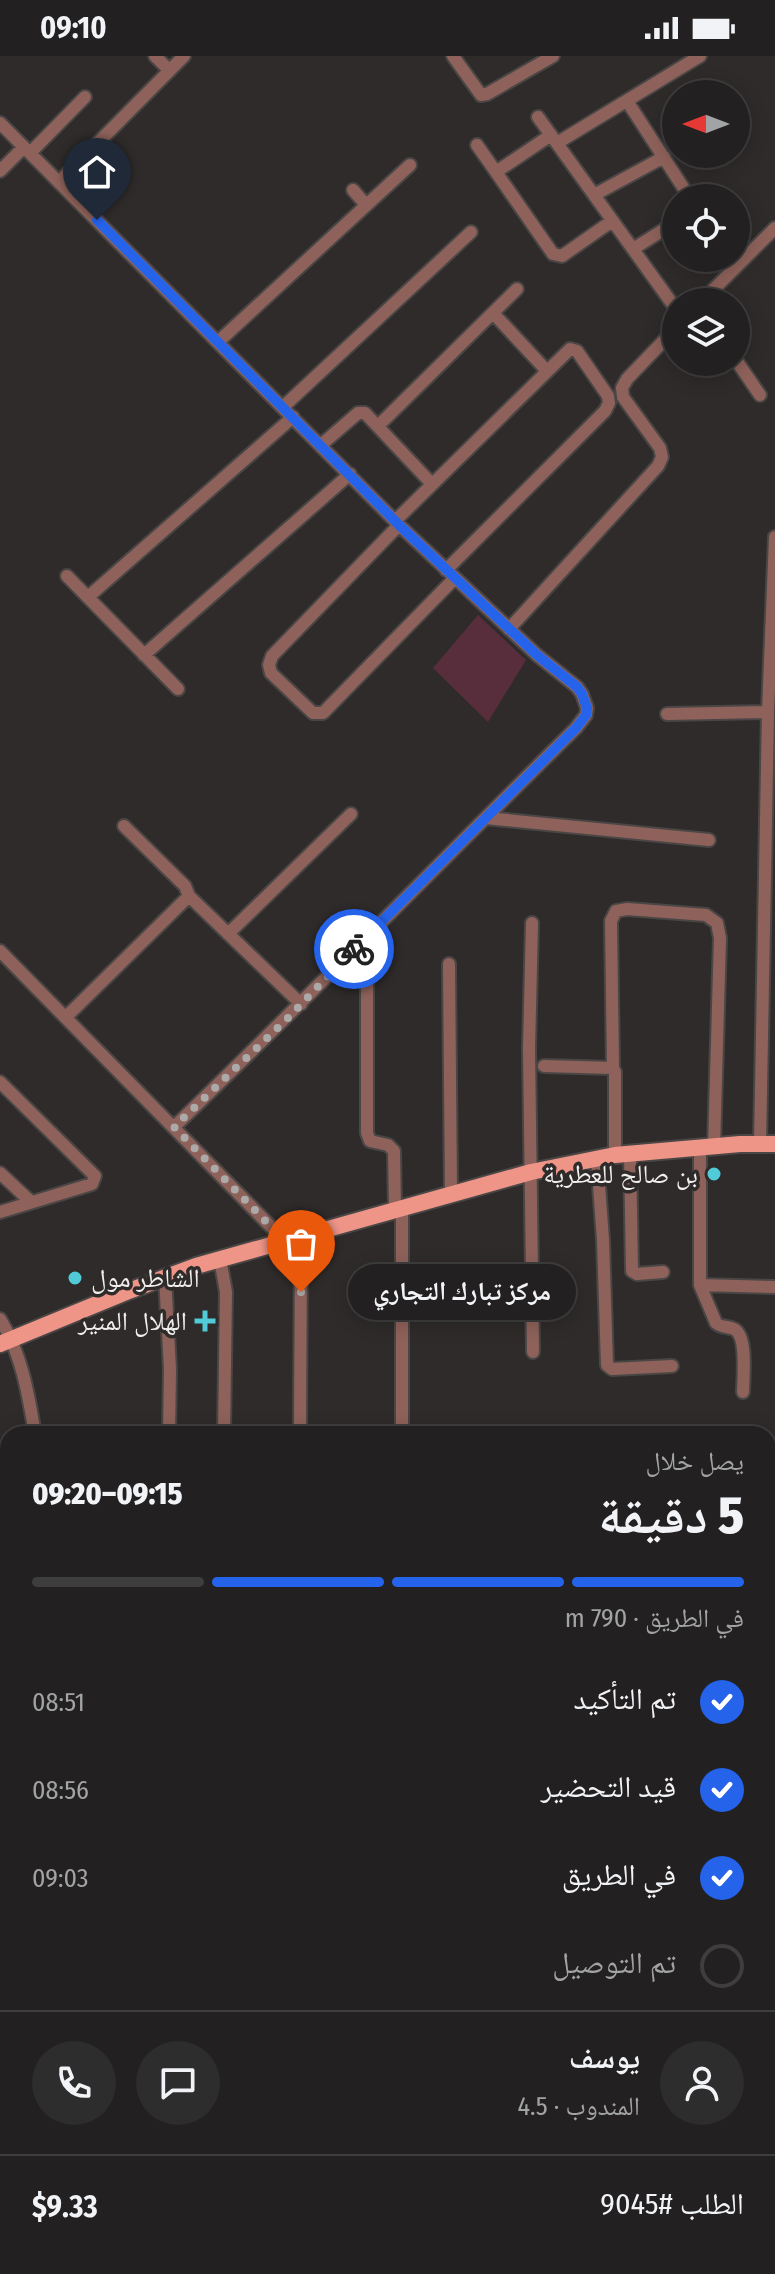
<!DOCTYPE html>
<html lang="ar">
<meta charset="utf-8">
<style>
body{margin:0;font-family:"Fira Sans Condensed","Noto Naskh Arabic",sans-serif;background:#2e2d2d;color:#f1f3f6;direction:rtl;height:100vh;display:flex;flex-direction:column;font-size:30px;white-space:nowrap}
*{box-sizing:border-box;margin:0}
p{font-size:26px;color:#a2a3a5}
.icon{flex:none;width:44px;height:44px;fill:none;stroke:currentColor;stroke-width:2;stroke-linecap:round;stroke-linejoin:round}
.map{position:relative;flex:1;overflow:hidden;direction:ltr}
.details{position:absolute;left:0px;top:1370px;width:776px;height:848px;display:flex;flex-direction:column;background:#222020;border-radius:24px 24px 0 0;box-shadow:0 4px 20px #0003,0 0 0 2px #3f3e3e;direction:rtl}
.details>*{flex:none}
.needle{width:52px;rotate:270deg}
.buttons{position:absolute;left:662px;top:24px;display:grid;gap:16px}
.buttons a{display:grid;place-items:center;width:88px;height:88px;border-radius:50%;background:#222020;box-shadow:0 4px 20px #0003,0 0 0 2px #3f3e3e;font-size:40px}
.pin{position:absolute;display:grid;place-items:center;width:68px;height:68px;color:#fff;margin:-82px -34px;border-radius:50% 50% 50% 0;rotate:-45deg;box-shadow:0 0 8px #0007}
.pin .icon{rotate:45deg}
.courier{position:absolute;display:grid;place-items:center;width:80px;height:80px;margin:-40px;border:6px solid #2563eb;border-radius:50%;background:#fff;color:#222;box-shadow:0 2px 10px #0007}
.bubble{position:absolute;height:56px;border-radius:28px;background:#222020;box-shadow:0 4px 20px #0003,0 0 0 2px #3f3e3e;font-size:26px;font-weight:800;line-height:56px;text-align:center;direction:rtl}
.head em{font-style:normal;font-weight:800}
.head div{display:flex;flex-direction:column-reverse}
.head{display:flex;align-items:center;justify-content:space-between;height:136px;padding:0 32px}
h1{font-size:52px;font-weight:800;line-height:60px}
.bar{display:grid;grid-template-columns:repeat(4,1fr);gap:12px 8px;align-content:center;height:96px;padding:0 32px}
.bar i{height:10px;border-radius:6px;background:#3f3e3e}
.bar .active{background:#2563eb}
.bar p{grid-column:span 4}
.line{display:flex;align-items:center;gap:20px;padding:0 32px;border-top:2px solid #3f3e3e}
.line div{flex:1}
.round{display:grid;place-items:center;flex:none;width:84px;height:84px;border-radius:42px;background:#2e2d2d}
ol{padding:0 32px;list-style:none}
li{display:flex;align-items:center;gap:24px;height:88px}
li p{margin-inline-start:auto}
li .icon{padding:8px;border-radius:50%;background:#2563eb;color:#fff;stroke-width:4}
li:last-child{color:#a2a3a5}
li i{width:44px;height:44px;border:4px solid #3f3e3e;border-radius:50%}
.status{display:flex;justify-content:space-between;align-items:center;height:56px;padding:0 40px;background:#222020;direction:ltr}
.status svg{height:22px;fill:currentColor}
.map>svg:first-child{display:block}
.green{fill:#592e3c}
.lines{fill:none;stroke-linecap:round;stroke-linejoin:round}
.minor-casing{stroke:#494645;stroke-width:16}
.major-casing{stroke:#494645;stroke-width:20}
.minor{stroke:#8e625a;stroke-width:12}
.major{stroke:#ef9587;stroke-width:16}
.done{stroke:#acaaa9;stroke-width:8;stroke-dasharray:0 14.4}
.route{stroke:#2563eb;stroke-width:10}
.poi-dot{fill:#52cbd9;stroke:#2e2b2a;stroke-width:3}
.labels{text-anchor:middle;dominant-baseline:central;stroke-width:7;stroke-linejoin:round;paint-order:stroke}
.poi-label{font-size:26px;fill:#f0efee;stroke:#2e2b2a;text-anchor:end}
</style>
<div class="status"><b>09:10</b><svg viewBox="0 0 49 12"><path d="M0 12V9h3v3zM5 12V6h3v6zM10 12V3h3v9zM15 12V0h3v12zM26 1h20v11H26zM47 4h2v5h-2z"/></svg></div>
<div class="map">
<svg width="775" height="2218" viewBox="0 0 775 2218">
<rect width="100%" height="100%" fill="#2e2b2a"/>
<path class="green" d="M478 559 526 604 488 666 433 612Z"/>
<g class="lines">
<g class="minor-casing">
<path id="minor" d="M155 0 169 14
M453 0 481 39 487 38 553 0
M627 45 690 142
M538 61 676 253
M0 67 399 469 537 599 577 631 582 638 587 652 586 659 576 672C441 805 310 940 174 1071
M551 79 496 116 553 198 562 200 612 165
M557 87 700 0
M477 89 496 116
M30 97 85 41
M0 115 24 91
M59 126 184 0
M353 134 366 149
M594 139 664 101
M633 193 676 166
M701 246 775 172
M493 257 547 315
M218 286 410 109
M736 304 760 339
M283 351 471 176
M378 370 517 233
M321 389 358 357H365L432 428
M395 465 570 293 577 295 608 340 609 347 605 355 446 514
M399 469 272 600 269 609 271 617 313 657H323L454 523
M67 520 178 633
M88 541 293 361
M509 573 658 410 662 401 660 392 623 341 622 332 627 323 676 272
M144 599 350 418
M667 658 768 656
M486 762 709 784
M124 770 185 830 189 840 301 948
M532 867 529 993 533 1296
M228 878 351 758
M0 895 284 1184
M449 908 451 1138
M367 918V1077L370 1085 388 1089 394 1095 395 1154
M66 961 189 840
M544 1010 613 1012
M0 1026 95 1120 92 1128 0 1156
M760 1088 768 656 775 481
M700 1092V1229L716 1267C722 1272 727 1270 734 1273 748 1280 743 1322 743 1336
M630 1098 632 1215 637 1218 663 1216
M615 1099V1016L613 1012 611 865 616 855 627 853 706 859 717 867 720 882 714 1091
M597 1102 603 1184 607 1309 612 1313 672 1310
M0 1117 31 1146
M220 1203 226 1236 224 1378
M165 1221 170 1313 169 1378
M700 1229 775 1231
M0 1263C22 1299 28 1337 35 1378
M300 1378 301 1180
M402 1378V1152
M768 1463H775
M0 1494 8 1497
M768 1594H775
M768 1696H775
M0 1864H8
M768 1867H775
M768 2067H775
M484 2210V2218
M735 2210 741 2218
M187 2218V2210
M326 2218V2210
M690 2218V2210"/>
</g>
<g class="major-casing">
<path id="major" d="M0 1288 126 1236 196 1210 531 1116 615 1099 740 1088H775"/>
</g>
<use href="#minor" class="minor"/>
<use href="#major" class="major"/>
</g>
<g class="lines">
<path class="done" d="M301 1236V1180L284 1184 174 1071 287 963 354 893"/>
<path class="route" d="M97 164 399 469 537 599 577 631 582 638 587 652 586 659 576 672 354 893"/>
</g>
<g class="poi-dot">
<circle cx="714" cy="1118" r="8"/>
<circle cx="75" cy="1222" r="8"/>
<path d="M201 1253h8v8h8v8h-8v8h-8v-8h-8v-8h8z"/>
</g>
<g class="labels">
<g class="poi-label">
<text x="698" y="1118">بن صالح للعطرية</text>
<text x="91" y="1222" text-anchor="start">الشاطر مول</text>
<text x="187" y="1265">الهلال المنير</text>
</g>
</g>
</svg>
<div class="buttons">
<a><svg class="needle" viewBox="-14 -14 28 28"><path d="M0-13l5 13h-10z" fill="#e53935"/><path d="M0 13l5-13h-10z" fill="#a2a3a5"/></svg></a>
<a><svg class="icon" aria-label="locate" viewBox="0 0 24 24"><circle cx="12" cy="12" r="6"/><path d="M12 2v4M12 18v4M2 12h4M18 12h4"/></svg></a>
<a><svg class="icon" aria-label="layers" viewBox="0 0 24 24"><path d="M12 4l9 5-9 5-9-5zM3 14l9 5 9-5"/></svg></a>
</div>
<div class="pin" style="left:301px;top:1236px;background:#ea580c"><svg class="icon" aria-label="bag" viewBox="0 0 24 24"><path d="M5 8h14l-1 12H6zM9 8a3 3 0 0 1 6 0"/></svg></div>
<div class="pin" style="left:97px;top:164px;background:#1f2937"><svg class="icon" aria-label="home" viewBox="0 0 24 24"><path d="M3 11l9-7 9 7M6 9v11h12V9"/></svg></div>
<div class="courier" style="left:354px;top:893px"><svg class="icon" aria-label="bike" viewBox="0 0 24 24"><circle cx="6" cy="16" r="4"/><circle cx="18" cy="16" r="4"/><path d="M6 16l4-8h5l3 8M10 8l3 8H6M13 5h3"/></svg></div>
<div class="bubble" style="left:348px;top:1208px;width:228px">مركز تبارك التجاري</div>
<section class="details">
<div class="head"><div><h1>5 دقيقة</h1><p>يصل خلال</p></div><em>09:15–09:20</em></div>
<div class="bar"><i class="active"></i><i class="active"></i><i class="active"></i><i></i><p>في الطريق · 790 m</p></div>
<ol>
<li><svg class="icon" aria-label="check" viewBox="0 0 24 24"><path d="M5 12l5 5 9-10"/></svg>تم التأكيد<p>08:51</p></li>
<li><svg class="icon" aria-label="check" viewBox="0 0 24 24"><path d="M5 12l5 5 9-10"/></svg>قيد التحضير<p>08:56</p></li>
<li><svg class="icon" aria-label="check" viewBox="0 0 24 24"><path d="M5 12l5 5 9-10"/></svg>في الطريق<p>09:03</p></li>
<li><i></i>تم التوصيل</li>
</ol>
<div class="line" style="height:144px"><a class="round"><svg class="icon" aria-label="person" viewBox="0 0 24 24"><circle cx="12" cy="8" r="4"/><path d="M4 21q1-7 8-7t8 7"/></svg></a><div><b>يوسف</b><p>المندوب · 4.5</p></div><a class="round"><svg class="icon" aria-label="chat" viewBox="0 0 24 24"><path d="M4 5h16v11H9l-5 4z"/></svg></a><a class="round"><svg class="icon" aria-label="phone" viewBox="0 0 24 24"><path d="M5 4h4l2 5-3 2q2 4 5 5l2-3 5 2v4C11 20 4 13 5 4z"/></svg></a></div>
<div class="line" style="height:104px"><div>الطلب #9045</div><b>$9.33</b></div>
</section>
</div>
